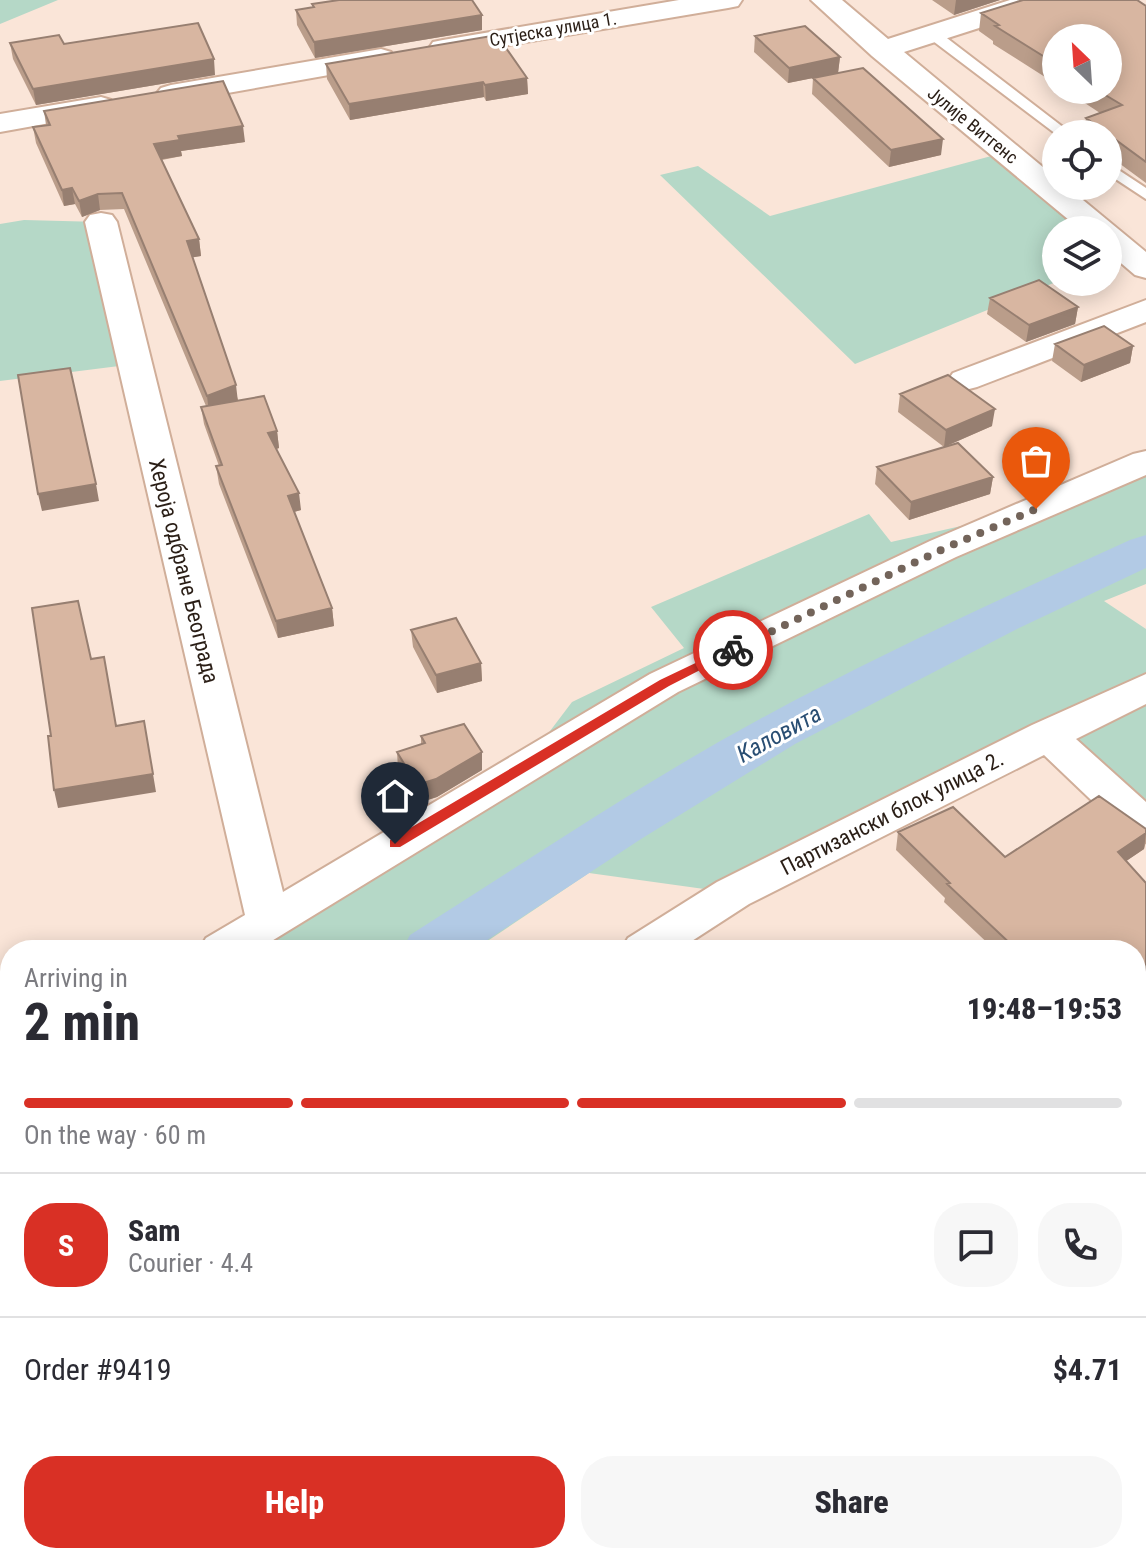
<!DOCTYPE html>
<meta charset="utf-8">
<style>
body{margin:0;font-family:"Roboto Condensed",sans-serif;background:#f7f7f7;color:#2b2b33;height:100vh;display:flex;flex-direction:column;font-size:30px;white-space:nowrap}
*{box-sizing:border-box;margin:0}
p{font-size:26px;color:#7c7c81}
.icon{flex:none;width:44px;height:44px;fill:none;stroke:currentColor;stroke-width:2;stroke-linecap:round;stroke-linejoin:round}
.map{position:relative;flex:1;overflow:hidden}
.drawer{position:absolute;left:0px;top:940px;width:1146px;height:624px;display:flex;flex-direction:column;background:#fff;border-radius:32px 32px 0 0;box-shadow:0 4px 20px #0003}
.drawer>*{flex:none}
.needle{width:52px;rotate:335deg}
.fabs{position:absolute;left:1042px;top:24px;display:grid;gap:16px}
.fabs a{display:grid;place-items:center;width:80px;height:80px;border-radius:50%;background:#fff;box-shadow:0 4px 20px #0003;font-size:40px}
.pin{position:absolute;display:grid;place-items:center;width:68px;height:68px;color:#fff;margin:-82px -34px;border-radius:50% 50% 50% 0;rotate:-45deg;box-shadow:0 0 8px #0007}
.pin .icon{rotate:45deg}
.courier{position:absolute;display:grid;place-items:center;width:80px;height:80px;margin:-40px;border:6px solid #d93025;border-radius:50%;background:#fff;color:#222;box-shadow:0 2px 10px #0007}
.summary em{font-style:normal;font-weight:800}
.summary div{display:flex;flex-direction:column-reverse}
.summary{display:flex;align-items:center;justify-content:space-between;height:136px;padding:0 24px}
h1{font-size:52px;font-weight:800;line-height:60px}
.bar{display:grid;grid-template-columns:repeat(4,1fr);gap:12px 8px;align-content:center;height:96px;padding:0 24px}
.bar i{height:10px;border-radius:6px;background:#e1e1e2}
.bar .active{background:#d93025}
.bar p{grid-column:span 4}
.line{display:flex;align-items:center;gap:20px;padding:0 24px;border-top:2px solid #e1e1e2}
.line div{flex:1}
.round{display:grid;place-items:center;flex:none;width:84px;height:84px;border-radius:32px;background:#f7f7f7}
.button{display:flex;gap:16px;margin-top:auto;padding:16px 24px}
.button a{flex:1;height:92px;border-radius:32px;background:#d93025;color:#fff;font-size:32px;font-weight:800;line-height:92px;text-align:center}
.button a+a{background:#f7f7f7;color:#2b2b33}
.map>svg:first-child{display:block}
.green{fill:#b5d8c7}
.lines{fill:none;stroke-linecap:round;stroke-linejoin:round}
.canal{fill:#b2cae5;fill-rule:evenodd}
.lane-casing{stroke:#d0ae99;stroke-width:4}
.street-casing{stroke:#d0ae99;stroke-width:4}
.lane{fill:#fff;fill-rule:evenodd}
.street{fill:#fff;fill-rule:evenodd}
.wall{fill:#ba9d8a}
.shaded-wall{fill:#977f71}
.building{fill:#d8b6a1;stroke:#977f71;stroke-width:2}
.route{fill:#d93025}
.done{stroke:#73645a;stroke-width:8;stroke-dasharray:0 14.4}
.labels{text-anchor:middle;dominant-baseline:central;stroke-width:6;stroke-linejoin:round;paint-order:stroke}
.far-street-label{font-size:18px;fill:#2a1e16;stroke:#fff}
.street-label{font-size:22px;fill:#2a1e16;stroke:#fff}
.water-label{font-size:24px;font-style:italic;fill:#294e73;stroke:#fff}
</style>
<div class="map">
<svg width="1146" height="1564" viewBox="0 0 1146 1564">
<rect width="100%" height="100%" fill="#fae5d8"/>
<path class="green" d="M0 0H58L0 24Z
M1006 152 1100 230H1056V282L855 364 660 175 698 166 770 216Z
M24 220 101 222 135 364 0 381V224Z
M1146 463V584L1104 601 1146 629V827L1047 735 733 893 589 873 474 950H222L522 768 572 702 684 648 651 607 869 514 891 542 1036 509Z
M10 1091V1284L0 1291V1097Z
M671 1554H908L895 1564H677Z"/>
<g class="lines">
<path class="canal" d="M1146 535V568L1019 628 795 744 641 839 472 950H402L410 935C526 862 640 784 760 719 880 654 1005 597 1130 540Z
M10 1223V1279L0 1283V1226Z"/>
<g class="lane-casing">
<path id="lane" d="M929 32H939L1072 134H1056L929 38Z
M1108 163 1146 188V199L1108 174Z
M0 1350 10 1354V1383L0 1379Z"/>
</g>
<g class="street-casing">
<path id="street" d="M679 0H742L738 6 728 8 443 56 433 54 429 48 433 42 443 40Z
M811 0H842L888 39 1010 0H1052L1048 6 904 52 1056 178V186H1066L1146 252V278L1135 275 1108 252V230H1081L872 56Z
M381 49 391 52 395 58 391 64 171 103 161 100 156 94 161 88 171 85Z
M101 97 111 100 116 106 111 112 0 132V114Z
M101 213 112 215 117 222 283 892 650 674 930 541 1133 454 1146 451V475L956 557 678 692 257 950H199L206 938 245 915 85 222 90 215Z
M1146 300V322L977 387 965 390 953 387 948 380 953 373Z
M1146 674V704L1076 739 1146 802V842L1131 838 1044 755 749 904 678 950H621L628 938 717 882 1032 725Z
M10 1072V1113L0 1116V1075Z
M10 1379V1430L0 1434V1383Z"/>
</g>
<use href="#lane" class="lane"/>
<use href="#street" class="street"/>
</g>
<path class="wall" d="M932 0H1000L954 15Z
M312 4 482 15V30L315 58 297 25 296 10 313 8Z
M1146 6V183L1108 155V134H1083L1086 118 1100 113 1065 90H1108L1056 38V84L993 44V41L979 31 981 13Z
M755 36 840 57 838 73 788 83 754 52Z
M10 43 64 44 215 75 36 105 13 59Z
M326 64 527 78 528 94 486 101 484 97 350 120 327 79Z
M813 78 941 155 889 167 812 94Z
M44 111 245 142 181 151 182 156 162 160 199 239 201 256 192 257 238 400 277 431 279 448 277 449 301 510 294 512 332 608 334 626 278 638 219 484 216 466H219L204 424 201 407 206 406 124 209 100 210 82 217 75 204 64 206 36 143 33 127 46 125Z
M990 298 1078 307 1075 324 1026 342 987 314Z
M1055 344 1133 346 1130 363 1081 382 1052 361Z
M900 394 992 426 944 447 898 412Z
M877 467 993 477 990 494 909 520 875 484Z
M411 630 481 663 482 681 437 693 413 647Z
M421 736 482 752V770L437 797 418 803 398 769 397 752 421 745Z
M1146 829V842L1144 849 1126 861 1146 883V1006L1136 1010V950H995L944 902 945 898 896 850 898 832 1005 857Z
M10 1471V1550L0 1535V1477Z
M12 1554H58L43 1564H19Z"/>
<path class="shaded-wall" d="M956 0H1000L954 15Z
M482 15V30L315 58 314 42Z
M840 57 838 73 788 83 789 68Z
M214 59 215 75 36 105 33 89Z
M527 78 528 94 486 101 485 85Z
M483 82 484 97 350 120 349 104Z
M243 126 245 142 181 151 182 156 157 160 154 144 178 136Z
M943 139 941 155 889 167 891 150Z
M72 188 75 204 64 206 62 190Z
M98 194 100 210 82 217 79 201Z
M199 239 201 256 189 258 187 241Z
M1078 307 1075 324 1026 342 1029 325Z
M1133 346 1130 363 1081 382 1084 365Z
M236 385 238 402 209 413 207 396Z
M995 409 992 426 944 447 946 430Z
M277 431 279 448 270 450 268 433Z
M993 477 990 494 909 520 911 502Z
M96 484 99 501 42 511 38 494Z
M299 493 301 510 290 513 288 496Z
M332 608 334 626 278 638 276 621Z
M481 663 482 681 437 693 436 675Z
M482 752V770L437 797 418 803 417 785Z
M153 774 156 792 58 808 54 790Z
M1146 833 1144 849 1113 870 1118 852Z
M1146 990V1006L1136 1010V994Z
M1145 1243 1140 1260 1136 1263V1249Z
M28 1554H58L43 1564H23L21 1559Z"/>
<path class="building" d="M339 0H472L482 15 314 42 296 10 314 7 312 4Z
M1023 0H1137L1146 6V162L1086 118 1122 105 1097 90H1108V38H1056V64L995 26 999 25 981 13Z
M198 23 214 59 33 89 10 43 59 35 64 44Z
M805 26 840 57 789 68 755 36Z
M497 35 527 78 485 85 483 82 349 104 326 64Z
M863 68 943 139 891 150 813 78Z
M223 81 243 126 178 136 180 140 154 144 199 239 187 241 236 385 207 396 122 193 98 194 79 201 72 188 62 190 33 127 50 125 44 111Z
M1039 280 1078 307 1029 325 990 298Z
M1104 326 1133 346 1084 365 1055 344Z
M70 368 96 484 38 494 18 375Z
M948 375 995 409 946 430 900 394Z
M264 396 277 431 268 433 299 493 288 496 332 608 276 621 216 466 222 465 201 407Z
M958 443 993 477 911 502 877 467Z
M78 601 91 659 104 657 116 726 144 721 153 774 54 790 48 736H51L32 608Z
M456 618 481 663 436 675 411 630Z
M464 724 482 752 436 779 417 785 397 752 425 743 421 736Z
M1099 796 1146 829V833L1118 852 1146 883V990L1136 994V950H1017L947 884 950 883 898 832 953 807 1005 857Z
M1136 1233 1145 1243 1136 1249Z
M10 1471V1543L0 1528V1477Z
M18 1554H28L21 1559Z"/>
<path class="route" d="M729 647 739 650 669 686 400 847H390V840L660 680Z"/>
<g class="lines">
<path class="done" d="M733 650 943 549 1036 509"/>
</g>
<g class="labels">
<g class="far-street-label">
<text transform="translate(553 29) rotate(-10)">Сутјеска улица 1.</text>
<text transform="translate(973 125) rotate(39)">Јулије Витгенс</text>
</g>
<g class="street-label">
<text transform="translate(184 571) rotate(76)">Хероја одбране Београда</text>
<text transform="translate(892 813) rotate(-27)">Партизански блок улица 2.</text>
</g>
<g class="water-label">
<text transform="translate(779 734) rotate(-29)">Каловита</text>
</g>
</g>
</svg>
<div class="fabs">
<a><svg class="needle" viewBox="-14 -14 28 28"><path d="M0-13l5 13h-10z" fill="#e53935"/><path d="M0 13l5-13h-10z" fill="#7c7c81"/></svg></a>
<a><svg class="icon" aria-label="locate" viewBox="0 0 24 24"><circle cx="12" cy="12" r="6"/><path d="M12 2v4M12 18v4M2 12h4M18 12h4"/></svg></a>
<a><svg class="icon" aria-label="layers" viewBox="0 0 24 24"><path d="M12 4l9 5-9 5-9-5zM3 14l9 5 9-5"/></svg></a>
</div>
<div class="pin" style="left:1036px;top:509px;background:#ea580c"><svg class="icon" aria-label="bag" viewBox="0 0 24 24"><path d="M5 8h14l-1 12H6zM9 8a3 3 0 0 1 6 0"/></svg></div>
<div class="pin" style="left:395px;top:844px;background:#1f2937"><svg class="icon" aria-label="home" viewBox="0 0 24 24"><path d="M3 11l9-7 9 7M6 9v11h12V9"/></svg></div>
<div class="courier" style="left:733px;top:650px"><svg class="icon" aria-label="bike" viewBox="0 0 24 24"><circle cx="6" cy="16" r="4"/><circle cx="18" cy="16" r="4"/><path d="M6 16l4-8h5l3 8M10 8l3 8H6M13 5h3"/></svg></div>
<section class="drawer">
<div class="summary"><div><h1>2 min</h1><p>Arriving in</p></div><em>19:48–19:53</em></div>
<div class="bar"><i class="active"></i><i class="active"></i><i class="active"></i><i></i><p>On the way · 60 m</p></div>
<div class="line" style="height:144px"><b class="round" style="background:#d93025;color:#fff">S</b><div><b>Sam</b><p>Courier · 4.4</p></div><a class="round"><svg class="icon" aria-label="chat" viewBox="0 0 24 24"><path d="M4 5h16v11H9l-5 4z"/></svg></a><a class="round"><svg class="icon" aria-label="phone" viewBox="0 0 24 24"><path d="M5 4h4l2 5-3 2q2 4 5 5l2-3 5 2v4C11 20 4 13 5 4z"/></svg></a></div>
<div class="line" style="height:104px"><div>Order #9419</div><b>$4.71</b></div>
<div class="button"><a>Help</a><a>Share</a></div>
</section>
</div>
